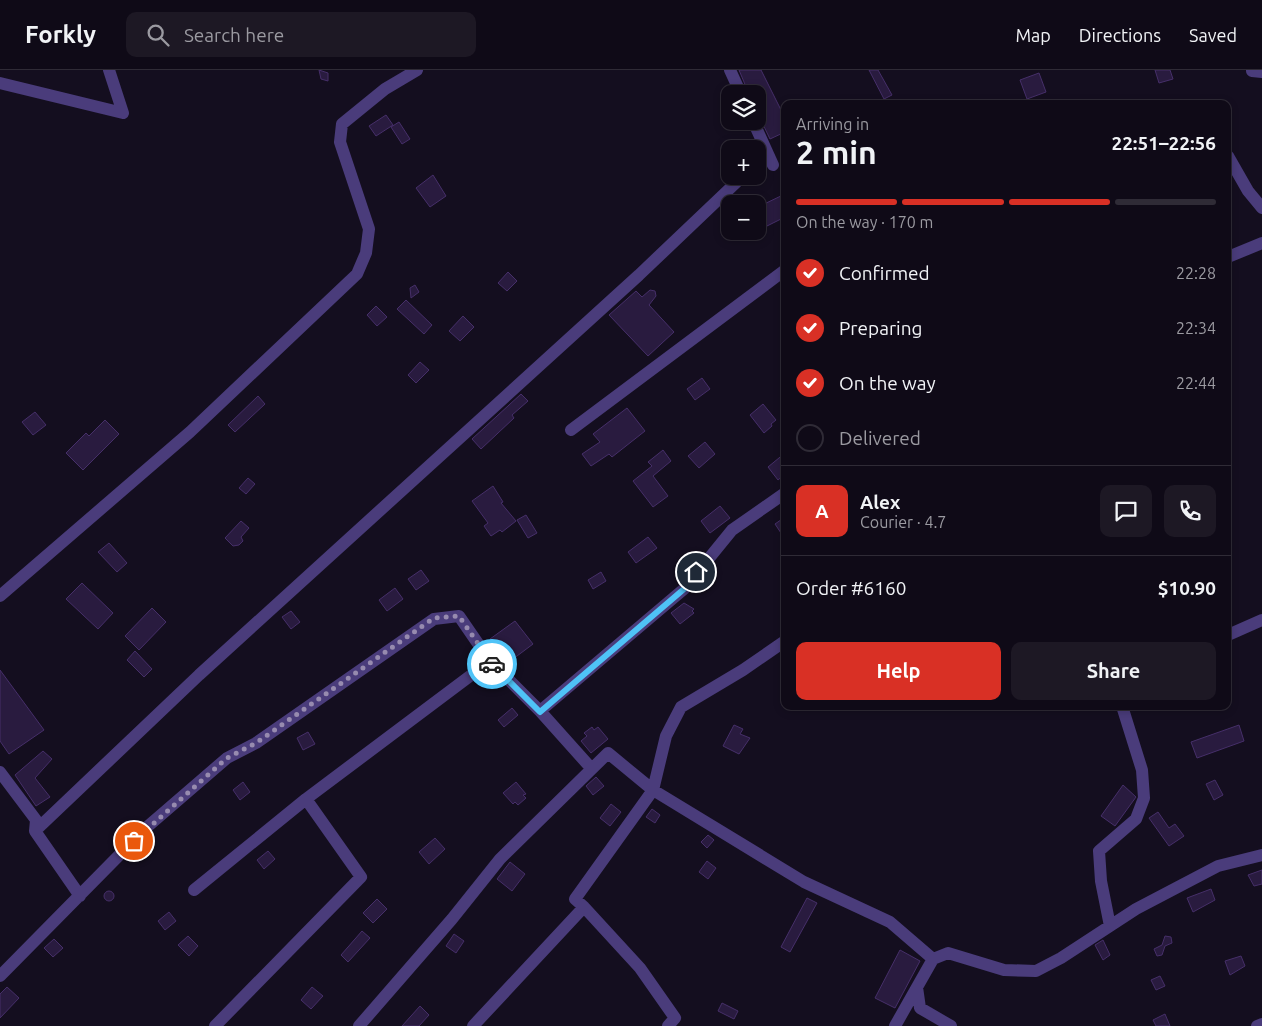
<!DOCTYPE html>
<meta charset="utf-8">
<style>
body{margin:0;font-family:Ubuntu,sans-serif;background:#1d1824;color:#f1f3f6;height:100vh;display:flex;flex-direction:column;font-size:19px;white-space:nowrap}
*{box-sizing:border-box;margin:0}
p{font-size:16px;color:#9b9aa1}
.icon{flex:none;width:28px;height:28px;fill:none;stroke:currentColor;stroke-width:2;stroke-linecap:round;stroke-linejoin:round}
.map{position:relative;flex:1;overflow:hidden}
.sheet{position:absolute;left:781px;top:30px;width:450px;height:610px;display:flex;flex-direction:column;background:#0f0a17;border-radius:10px;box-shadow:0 2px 8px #0003,0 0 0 1px #2f2b36}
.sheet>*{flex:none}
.controls{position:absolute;left:721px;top:15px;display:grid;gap:10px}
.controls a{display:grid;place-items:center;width:45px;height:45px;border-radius:10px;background:#0f0a17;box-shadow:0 2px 8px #0003,0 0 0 1px #2f2b36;font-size:25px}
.pin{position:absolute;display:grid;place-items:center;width:42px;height:42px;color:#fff;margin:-21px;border:2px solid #fff;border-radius:50%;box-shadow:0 1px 5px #0007}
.courier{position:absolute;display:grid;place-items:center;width:50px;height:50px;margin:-25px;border:4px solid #4fc3f7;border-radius:50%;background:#fff;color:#222;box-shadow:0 1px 6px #0007}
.overview em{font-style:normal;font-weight:700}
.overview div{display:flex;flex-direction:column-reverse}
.overview{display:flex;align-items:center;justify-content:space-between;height:85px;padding:0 15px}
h1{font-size:32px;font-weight:700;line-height:38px}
.bar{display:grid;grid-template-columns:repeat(4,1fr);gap:8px 5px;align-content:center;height:60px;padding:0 15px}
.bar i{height:6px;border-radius:4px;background:#2f2b36}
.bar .selected{background:#d93025}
.bar p{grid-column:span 4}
.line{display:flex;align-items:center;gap:12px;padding:0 15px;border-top:1px solid #2f2b36}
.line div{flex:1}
.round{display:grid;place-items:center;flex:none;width:52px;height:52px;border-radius:10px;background:#1d1824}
ol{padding:0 15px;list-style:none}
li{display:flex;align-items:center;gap:15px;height:55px}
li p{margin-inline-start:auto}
li .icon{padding:5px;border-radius:50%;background:#d93025;color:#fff;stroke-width:4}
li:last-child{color:#9b9aa1}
li i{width:28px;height:28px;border:2px solid #2f2b36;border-radius:50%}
.cta{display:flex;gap:10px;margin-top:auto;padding:10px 15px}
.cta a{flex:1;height:58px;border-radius:10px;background:#d93025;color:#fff;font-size:20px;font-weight:700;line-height:58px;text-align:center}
.cta a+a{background:#1d1824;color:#f1f3f6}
header{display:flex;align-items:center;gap:30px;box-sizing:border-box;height:70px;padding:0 25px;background:#0f0a17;border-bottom:1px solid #2f2b36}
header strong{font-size:24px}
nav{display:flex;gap:28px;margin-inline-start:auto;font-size:18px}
.search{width:350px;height:45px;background:#1d1824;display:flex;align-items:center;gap:12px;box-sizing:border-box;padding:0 18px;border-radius:10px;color:#9b9aa1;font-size:19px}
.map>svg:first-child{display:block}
.building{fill:#291b3f;stroke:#462f69}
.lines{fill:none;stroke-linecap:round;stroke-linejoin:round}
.minor{stroke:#4a3c7b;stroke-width:12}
.done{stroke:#978baf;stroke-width:5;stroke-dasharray:0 9}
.route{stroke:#4fc3f7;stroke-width:6}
</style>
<header>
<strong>Forkly</strong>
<div class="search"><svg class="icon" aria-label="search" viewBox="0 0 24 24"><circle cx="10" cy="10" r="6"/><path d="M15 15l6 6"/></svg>Search here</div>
<nav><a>Map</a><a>Directions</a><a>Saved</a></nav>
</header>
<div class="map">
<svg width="1262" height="956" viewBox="0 0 1262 956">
<rect width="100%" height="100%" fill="#140e1f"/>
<path class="building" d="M319 0 328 3V11L321 9Z
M739 0H761L785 48V62L770 69 758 44V24H749Z
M869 0H878L892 25 884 29Z
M1155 0H1170L1173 9 1159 13Z
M1039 3 1046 22 1027 29 1020 10Z
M386 45 393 55 376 66 369 56Z
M399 52 410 69 402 74 391 57Z
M433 105 446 126 430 137 416 118Z
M785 124V147L767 156 758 137Z
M508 202 517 211 507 221 498 213Z
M415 215 419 222 411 228 410 218Z
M650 220 655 221 656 226 649 235 674 262 648 286 609 245 636 221 642 227Z
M406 230 432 255 424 264 397 239Z
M376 236 387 247 377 256 367 245Z
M463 246 474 257 460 271 449 261Z
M420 292 429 300 416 313 408 305Z
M702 308 710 319 695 330 687 319Z
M521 324 528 331 512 345 514 348 481 379 472 369Z
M258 326 265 334 235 362 228 355Z
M763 334 776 350 771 354 772 356 764 363 750 345Z
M627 338 645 361 612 387 609 384 591 396 582 384 600 372 593 364Z
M35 342 46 355 33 365 22 352Z
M105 350 119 364 83 400 66 383 86 363 89 366Z
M705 372 715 384 699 398 688 386Z
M663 380 671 391 653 406 668 426 653 437 633 411 652 396 648 392Z
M785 383V404L778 410 768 397Z
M248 408 255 414 246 424 239 418Z
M493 416 503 432 501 433 516 451 502 462 500 460 491 466 484 456 488 453 472 431Z
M720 436 730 448 710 463 701 451Z
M526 445 537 463 528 468 517 450Z
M785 447V469L775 454Z
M241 451 249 458 241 467 243 471 239 475 233 476 225 468Z
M648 467 657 478 636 493 628 482Z
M109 473 127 493 117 502 98 482Z
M421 500 429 511 416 520 408 509Z
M601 502 606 511 593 519 588 510Z
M82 513 113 543 98 559 66 529Z
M395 518 403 529 387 541 379 530Z
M684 533 694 539 692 541 694 543 680 554 671 543Z
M152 538 166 552 139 580 125 566Z
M291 541 300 552 291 559 282 547Z
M515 551 533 574 509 592 490 569Z
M135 581 152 599 144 607 127 590Z
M0 600 44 660 9 684 0 671Z
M512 638 518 645 504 657 498 650Z
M734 655 743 659 740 664 750 668 739 684 723 676Z
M1239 655 1244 671 1197 688 1191 672Z
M592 657 594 660 598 657 608 669 591 683 581 671 587 666 584 663Z
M308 662 315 674 303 680 297 668Z
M43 681 52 689 35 708 50 727 36 736 15 705Z
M596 707 604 716 593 725 586 716Z
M1215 710 1223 725 1214 730 1206 714Z
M243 712 250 722 240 730 233 720Z
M516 712 526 724 523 725 526 728 518 735 515 732 513 734 503 723Z
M1123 715 1136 727 1115 756 1101 746Z
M611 734 621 742 610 756 600 748Z
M652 739 660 745 655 753 646 747Z
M1158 742 1169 758 1175 754 1184 766 1169 776 1149 748Z
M708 765 714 770 707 778 701 772Z
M435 768 445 779 429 794 419 782Z
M268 781 275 789 264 799 257 790Z
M707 791 716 798 708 809 699 802Z
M510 792 525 804 512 821 497 809Z
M1262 800V814L1254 816 1248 805Z
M1211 819 1215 830 1193 842 1187 828Z
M104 826a5 5 0 1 1 10 0a5 5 0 1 1-10 0Z
M807 828 817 833 790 882 781 877Z
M377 829 387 839 373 853 363 843Z
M169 842 176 851 165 860 158 851Z
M362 861 370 868 348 892 341 885Z
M454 864 464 871 456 883 446 876Z
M188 866 198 876 189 886 178 875Z
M1165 866 1171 867 1172 873 1165 876 1162 885 1157 886 1154 879 1162 875Z
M54 869 63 878 53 887 44 878Z
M1103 870 1110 885 1103 890 1095 875Z
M900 880 920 891 895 938 875 928Z
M1241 886 1245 896 1230 905 1225 891Z
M1160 906 1165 916 1156 920 1151 910Z
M7 917 19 928 0 948V924Z
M312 917 323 926 311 939 301 930Z
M722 933 738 941 734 949 718 941Z
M420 936 429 945 419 956H402Z
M1165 944 1170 956H1156L1153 950Z"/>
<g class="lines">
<path class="minor" d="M730 0 741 24
M1252 1 1262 2
M0 13 123 43 109 0
M753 51 773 95
M1228 86 1248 121 1262 138
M758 92 767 82
M1228 187 1262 173
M571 360 785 200
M0 526 190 362 357 204 366 183 369 159 340 72 342 54 385 19 417 0
M1228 565 1262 550
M540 641 684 519 732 460 785 423
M0 702 36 750 35 761 80 826
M35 761 199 605 639 205 743 106
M194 820 306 729 490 591
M1110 856 1101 811 1099 781 1136 749 1144 728 1142 700 1122 636
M933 889 948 883 1004 900 1036 901 1061 888 1136 839 1218 796 1262 785
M0 906 147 757 227 688 256 673 434 549 459 546 490 591 540 641 591 698
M917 917 920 938 951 956
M215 956 361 807 306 729
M359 956 452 849 500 789 608 683 653 720 804 812 890 852 933 889
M473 956 584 837
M668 956 675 948 640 898 584 837 575 829 653 720 666 666 681 637 743 600 785 571
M895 956 933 889
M1257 956 1262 954"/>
</g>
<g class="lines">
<path class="done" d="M134 771 227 688 256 673 434 548 459 546 492 594"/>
<path class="route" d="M492 594 540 642 684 519 696 502"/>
</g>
</svg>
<div class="controls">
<a><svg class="icon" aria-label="layers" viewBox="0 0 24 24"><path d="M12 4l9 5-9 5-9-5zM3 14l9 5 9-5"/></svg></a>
<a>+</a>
<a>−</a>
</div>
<div class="pin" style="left:134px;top:771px;background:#ea580c"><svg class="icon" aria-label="bag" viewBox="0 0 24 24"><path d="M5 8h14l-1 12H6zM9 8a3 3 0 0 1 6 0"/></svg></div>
<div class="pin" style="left:696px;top:502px;background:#1f2937"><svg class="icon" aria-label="home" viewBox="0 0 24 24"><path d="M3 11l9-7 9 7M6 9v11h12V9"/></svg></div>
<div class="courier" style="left:492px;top:594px"><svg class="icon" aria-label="car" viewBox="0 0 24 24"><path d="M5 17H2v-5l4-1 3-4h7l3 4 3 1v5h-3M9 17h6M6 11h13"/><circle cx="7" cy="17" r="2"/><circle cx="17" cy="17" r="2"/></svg></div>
<section class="sheet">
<div class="overview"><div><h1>2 min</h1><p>Arriving in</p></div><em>22:51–22:56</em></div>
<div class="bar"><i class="selected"></i><i class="selected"></i><i class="selected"></i><i></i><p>On the way · 170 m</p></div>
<ol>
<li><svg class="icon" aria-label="check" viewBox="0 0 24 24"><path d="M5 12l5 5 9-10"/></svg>Confirmed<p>22:28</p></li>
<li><svg class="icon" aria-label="check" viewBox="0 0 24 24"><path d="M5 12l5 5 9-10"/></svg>Preparing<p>22:34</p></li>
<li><svg class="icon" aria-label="check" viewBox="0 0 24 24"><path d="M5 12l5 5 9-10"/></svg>On the way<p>22:44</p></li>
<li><i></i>Delivered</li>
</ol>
<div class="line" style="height:90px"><b class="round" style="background:#d93025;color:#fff">A</b><div><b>Alex</b><p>Courier · 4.7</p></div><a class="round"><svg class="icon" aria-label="chat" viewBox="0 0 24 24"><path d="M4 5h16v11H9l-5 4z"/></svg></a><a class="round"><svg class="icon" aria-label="phone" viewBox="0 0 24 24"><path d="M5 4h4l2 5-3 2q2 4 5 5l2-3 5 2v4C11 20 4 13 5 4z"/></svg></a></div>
<div class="line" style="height:65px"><div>Order #6160</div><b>$10.90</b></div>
<div class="cta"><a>Help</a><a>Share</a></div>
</section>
</div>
